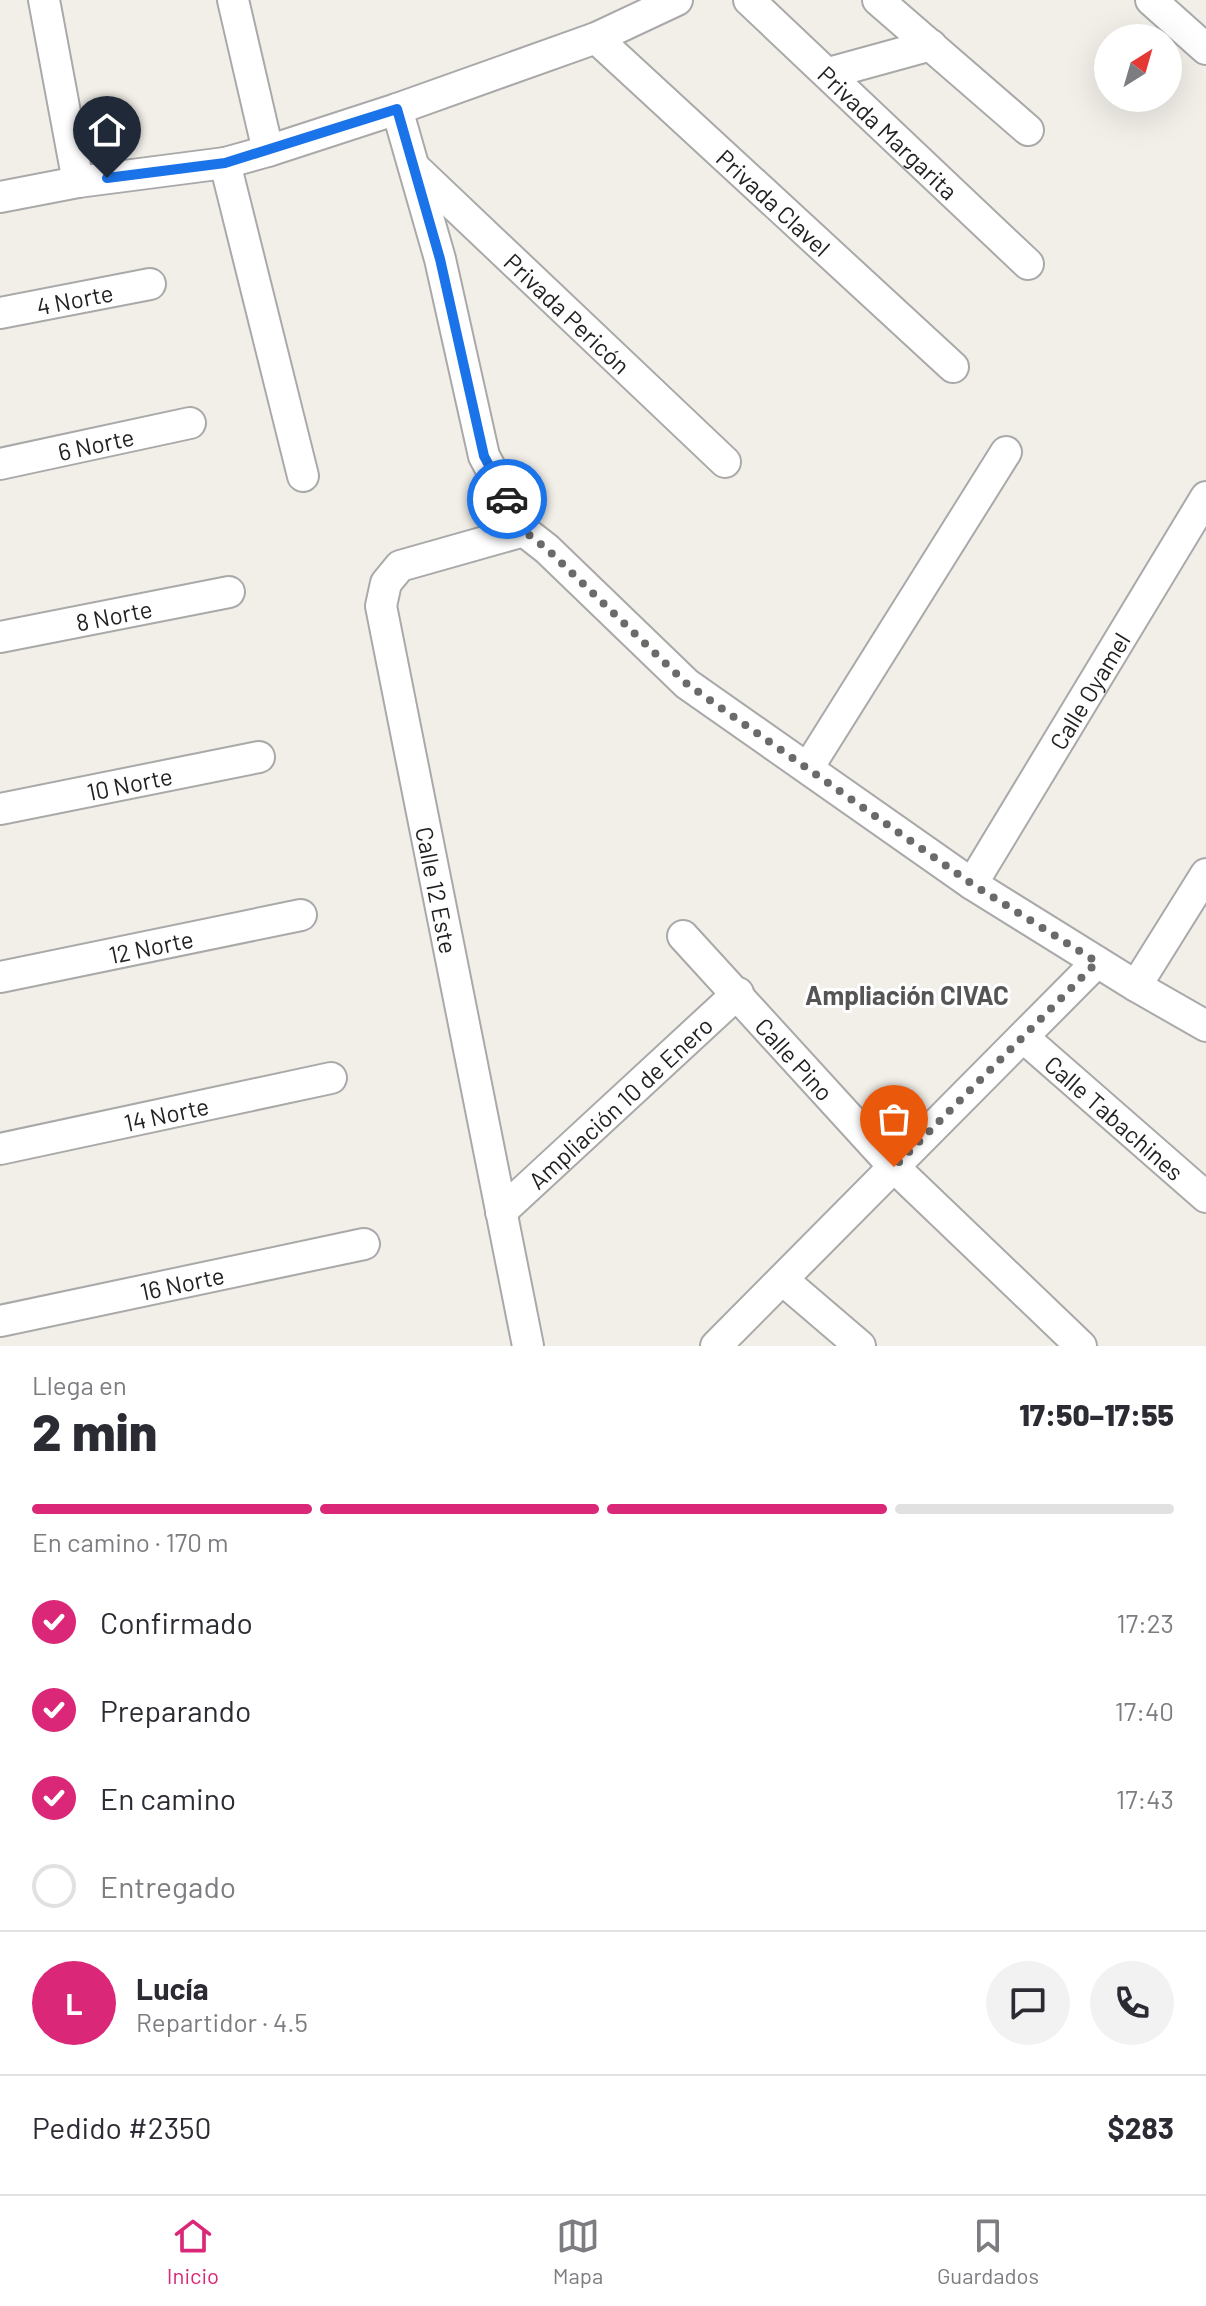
<!DOCTYPE html>
<html lang="es">
<meta charset="utf-8">
<style>
body{margin:0;font-family:Barlow,sans-serif;background:#f2f2f3;color:#2b2b33;height:100vh;display:flex;flex-direction:column;font-size:30px;white-space:nowrap}
*{box-sizing:border-box;margin:0}
p{font-size:26px;color:#7c7c81}
.icon{flex:none;width:44px;height:44px;fill:none;stroke:currentColor;stroke-width:2;stroke-linecap:round;stroke-linejoin:round}
.map{position:relative;height:1346px;overflow:hidden}
.panel{display:flex;flex-direction:column;background:#fff;flex:1}
.panel>*{flex:none}
.needle{width:52px;rotate:37deg}
.tools{position:absolute;left:1094px;top:24px;display:grid;gap:16px}
.tools a{display:grid;place-items:center;width:88px;height:88px;border-radius:50%;background:#fff;box-shadow:0 8px 32px #0002;font-size:40px}
.pin{position:absolute;display:grid;place-items:center;width:68px;height:68px;color:#fff;margin:-82px -34px;border-radius:50% 50% 50% 0;rotate:-45deg;box-shadow:0 0 8px #0007}
.pin .icon{rotate:45deg}
.courier{position:absolute;display:grid;place-items:center;width:80px;height:80px;margin:-40px;border:6px solid #1a73e8;border-radius:50%;background:#fff;color:#222;box-shadow:0 2px 10px #0007}
.head em{font-style:normal;font-weight:800}
.head div{display:flex;flex-direction:column-reverse}
.head{display:flex;align-items:center;justify-content:space-between;height:136px;padding:0 32px}
h1{font-size:52px;font-weight:800;line-height:60px}
.bar{display:grid;grid-template-columns:repeat(4,1fr);gap:12px 8px;align-content:center;height:96px;padding:0 32px}
.bar i{height:10px;border-radius:6px;background:#e1e1e2}
.bar .on{background:#db2777}
.bar p{grid-column:span 4}
.line{display:flex;align-items:center;gap:20px;padding:0 32px;border-top:2px solid #e1e1e2}
.line div{flex:1}
.round{display:grid;place-items:center;flex:none;width:84px;height:84px;border-radius:42px;background:#f2f2f3}
ol{padding:0 32px;list-style:none}
li{display:flex;align-items:center;gap:24px;height:88px}
li p{margin-inline-start:auto}
li .icon{padding:8px;border-radius:50%;background:#db2777;color:#fff;stroke-width:4}
li:last-child{color:#7c7c81}
li i{width:44px;height:44px;border:4px solid #e1e1e2;border-radius:50%}
.menu{display:flex;justify-content:space-around;align-items:center;height:112px;border-top:2px solid #e1e1e2;background:#fff;font-size:22px;color:#7c7c81}
.menu a{display:grid;justify-items:center;gap:4px}
.menu .on{color:#db2777}
.map>svg:first-child{display:block}
.lines{fill:none;stroke-linecap:round;stroke-linejoin:round}
.street-casing{stroke:#a9a9a9;stroke-width:34}
.street{stroke:#fff;stroke-width:30}
.done{stroke:#6b6a68;stroke-width:8;stroke-dasharray:0 14.4}
.route{stroke:#1a73e8;stroke-width:10}
.labels{text-anchor:middle;dominant-baseline:central;stroke-width:6;stroke-linejoin:round;paint-order:stroke}
.street-label{font-size:24px;fill:#222;stroke:#fff}
.neighbourhood-label{font-size:26px;font-weight:bold;fill:#555;stroke:#fff}
</style>
<div class="map">
<svg width="1206" height="1346" viewBox="0 0 1206 1346">
<rect width="100%" height="100%" fill="#f2efe9"/>
<g class="lines">
<g class="street-casing">
<g id="street">
<path d="M44 0 78 182"/>
<path d="M233 0 268 151"/>
<path id="s1" d="M749 0 1028 264"/>
<path d="M878 0 1028 130"/>
<path d="M1151 0 1206 49"/>
<path id="s2" d="M596 38 953 367"/>
<path d="M829 73 931 45"/>
<path d="M397 109 440 259 484 456 524 531 547 549 687 684 972 884 1136 986 1206 1026"/>
<path d="M225 163 303 476"/>
<path id="s3" d="M414 167 725 462"/>
<path d="M0 197 78 182 225 163 268 151 397 109 596 38 677 0"/>
<path id="s4" d="M0 313 150 284"/>
<path id="s5" d="M0 464 190 423"/>
<path id="s6" d="M524 531 400 566 386 583 381 606 528 1346"/>
<path id="s7" d="M0 637 229 592"/>
<path d="M808 768 1006 452"/>
<path id="s8" d="M0 809 259 757"/>
<path id="s9" d="M972 884 1206 497"/>
<path id="s10" d="M683 936 894 1167 1081 1346"/>
<path id="s11" d="M0 977 301 915"/>
<path d="M1136 986 1206 874"/>
<path id="s12" d="M1023 1037 1206 1197"/>
<path id="s13" d="M0 1149 331 1078"/>
<path id="s14" d="M501 1212 738 993"/>
<path d="M783 1280 860 1346"/>
<path id="s15" d="M0 1321 364 1244"/>
<path d="M716 1346 1097 962"/>
</g>
</g>
<use href="#street" class="street"/>
</g>
<g class="lines">
<path class="done" d="M507 499 524 531 547 549 687 684 972 884 1097 962 894 1167"/>
<path class="route" d="M107 178 225 163 397 109 440 259 484 456 507 499"/>
</g>
<g class="labels">
<g class="street-label">
<text stroke="none"><textPath href="#s1" startOffset="192">Privada Margarita</textPath></text>
<text stroke="none"><textPath href="#s2" startOffset="242">Privada Clavel</textPath></text>
<text stroke="none"><textPath href="#s4" startOffset="76">4 Norte</textPath></text>
<text stroke="none"><textPath href="#s3" startOffset="212">Privada Pericón</textPath></text>
<text stroke="none"><textPath href="#s5" startOffset="98">6 Norte</textPath></text>
<text stroke="none"><textPath href="#s7" startOffset="116">8 Norte</textPath></text>
<text stroke="none"><textPath href="#s9" startOffset="226">Calle Oyamel</textPath></text>
<text stroke="none"><textPath href="#s8" startOffset="132">10 Norte</textPath></text>
<text stroke="none"><textPath href="#s6" startOffset="464">Calle 12 Este</textPath></text>
<text stroke="none"><textPath href="#s11" startOffset="154">12 Norte</textPath></text>
<text stroke="none"><textPath href="#s10" startOffset="166">Calle Pino</textPath></text>
<text stroke="none"><textPath href="#s14" startOffset="162">Ampliación 10 de Enero</textPath></text>
<text stroke="none"><textPath href="#s13" startOffset="170">14 Norte</textPath></text>
<text stroke="none"><textPath href="#s12" startOffset="122">Calle Tabachines</textPath></text>
<text stroke="none"><textPath href="#s15" startOffset="186">16 Norte</textPath></text>
</g>
<g class="neighbourhood-label">
<text x="907" y="994">Ampliación CIVAC</text>
</g>
</g>
</svg>
<div class="tools">
<a><svg class="needle" viewBox="-14 -14 28 28"><path d="M0-13l5 13h-10z" fill="#e53935"/><path d="M0 13l5-13h-10z" fill="#7c7c81"/></svg></a>
</div>
<div class="pin" style="left:894px;top:1167px;background:#ea580c"><svg class="icon" aria-label="bag" viewBox="0 0 24 24"><path d="M5 8h14l-1 12H6zM9 8a3 3 0 0 1 6 0"/></svg></div>
<div class="pin" style="left:107px;top:178px;background:#1f2937"><svg class="icon" aria-label="home" viewBox="0 0 24 24"><path d="M3 11l9-7 9 7M6 9v11h12V9"/></svg></div>
<div class="courier" style="left:507px;top:499px"><svg class="icon" aria-label="car" viewBox="0 0 24 24"><path d="M5 17H2v-5l4-1 3-4h7l3 4 3 1v5h-3M9 17h6M6 11h13"/><circle cx="7" cy="17" r="2"/><circle cx="17" cy="17" r="2"/></svg></div>
</div>
<section class="panel">
<div class="head"><div><h1>2 min</h1><p>Llega en</p></div><em>17:50–17:55</em></div>
<div class="bar"><i class="on"></i><i class="on"></i><i class="on"></i><i></i><p>En camino · 170 m</p></div>
<ol>
<li><svg class="icon" aria-label="check" viewBox="0 0 24 24"><path d="M5 12l5 5 9-10"/></svg>Confirmado<p>17:23</p></li>
<li><svg class="icon" aria-label="check" viewBox="0 0 24 24"><path d="M5 12l5 5 9-10"/></svg>Preparando<p>17:40</p></li>
<li><svg class="icon" aria-label="check" viewBox="0 0 24 24"><path d="M5 12l5 5 9-10"/></svg>En camino<p>17:43</p></li>
<li><i></i>Entregado</li>
</ol>
<div class="line" style="height:144px"><b class="round" style="background:#db2777;color:#fff">L</b><div><b>Lucía</b><p>Repartidor · 4.5</p></div><a class="round"><svg class="icon" aria-label="chat" viewBox="0 0 24 24"><path d="M4 5h16v11H9l-5 4z"/></svg></a><a class="round"><svg class="icon" aria-label="phone" viewBox="0 0 24 24"><path d="M5 4h4l2 5-3 2q2 4 5 5l2-3 5 2v4C11 20 4 13 5 4z"/></svg></a></div>
<div class="line" style="height:104px"><div>Pedido #2350</div><b>$283</b></div>
</section>
<nav class="menu">
<a class="on"><svg class="icon" aria-label="home" viewBox="0 0 24 24"><path d="M3 11l9-7 9 7M6 9v11h12V9"/></svg>Inicio</a>
<a><svg class="icon" aria-label="map" viewBox="0 0 24 24"><path d="M3 6l6-2 6 2 6-2v14l-6 2-6-2-6 2zM9 4v14M15 6v14"/></svg>Mapa</a>
<a><svg class="icon" aria-label="saved" viewBox="0 0 24 24"><path d="M7 4h10v16l-5-4-5 4z"/></svg>Guardados</a>
</nav>
